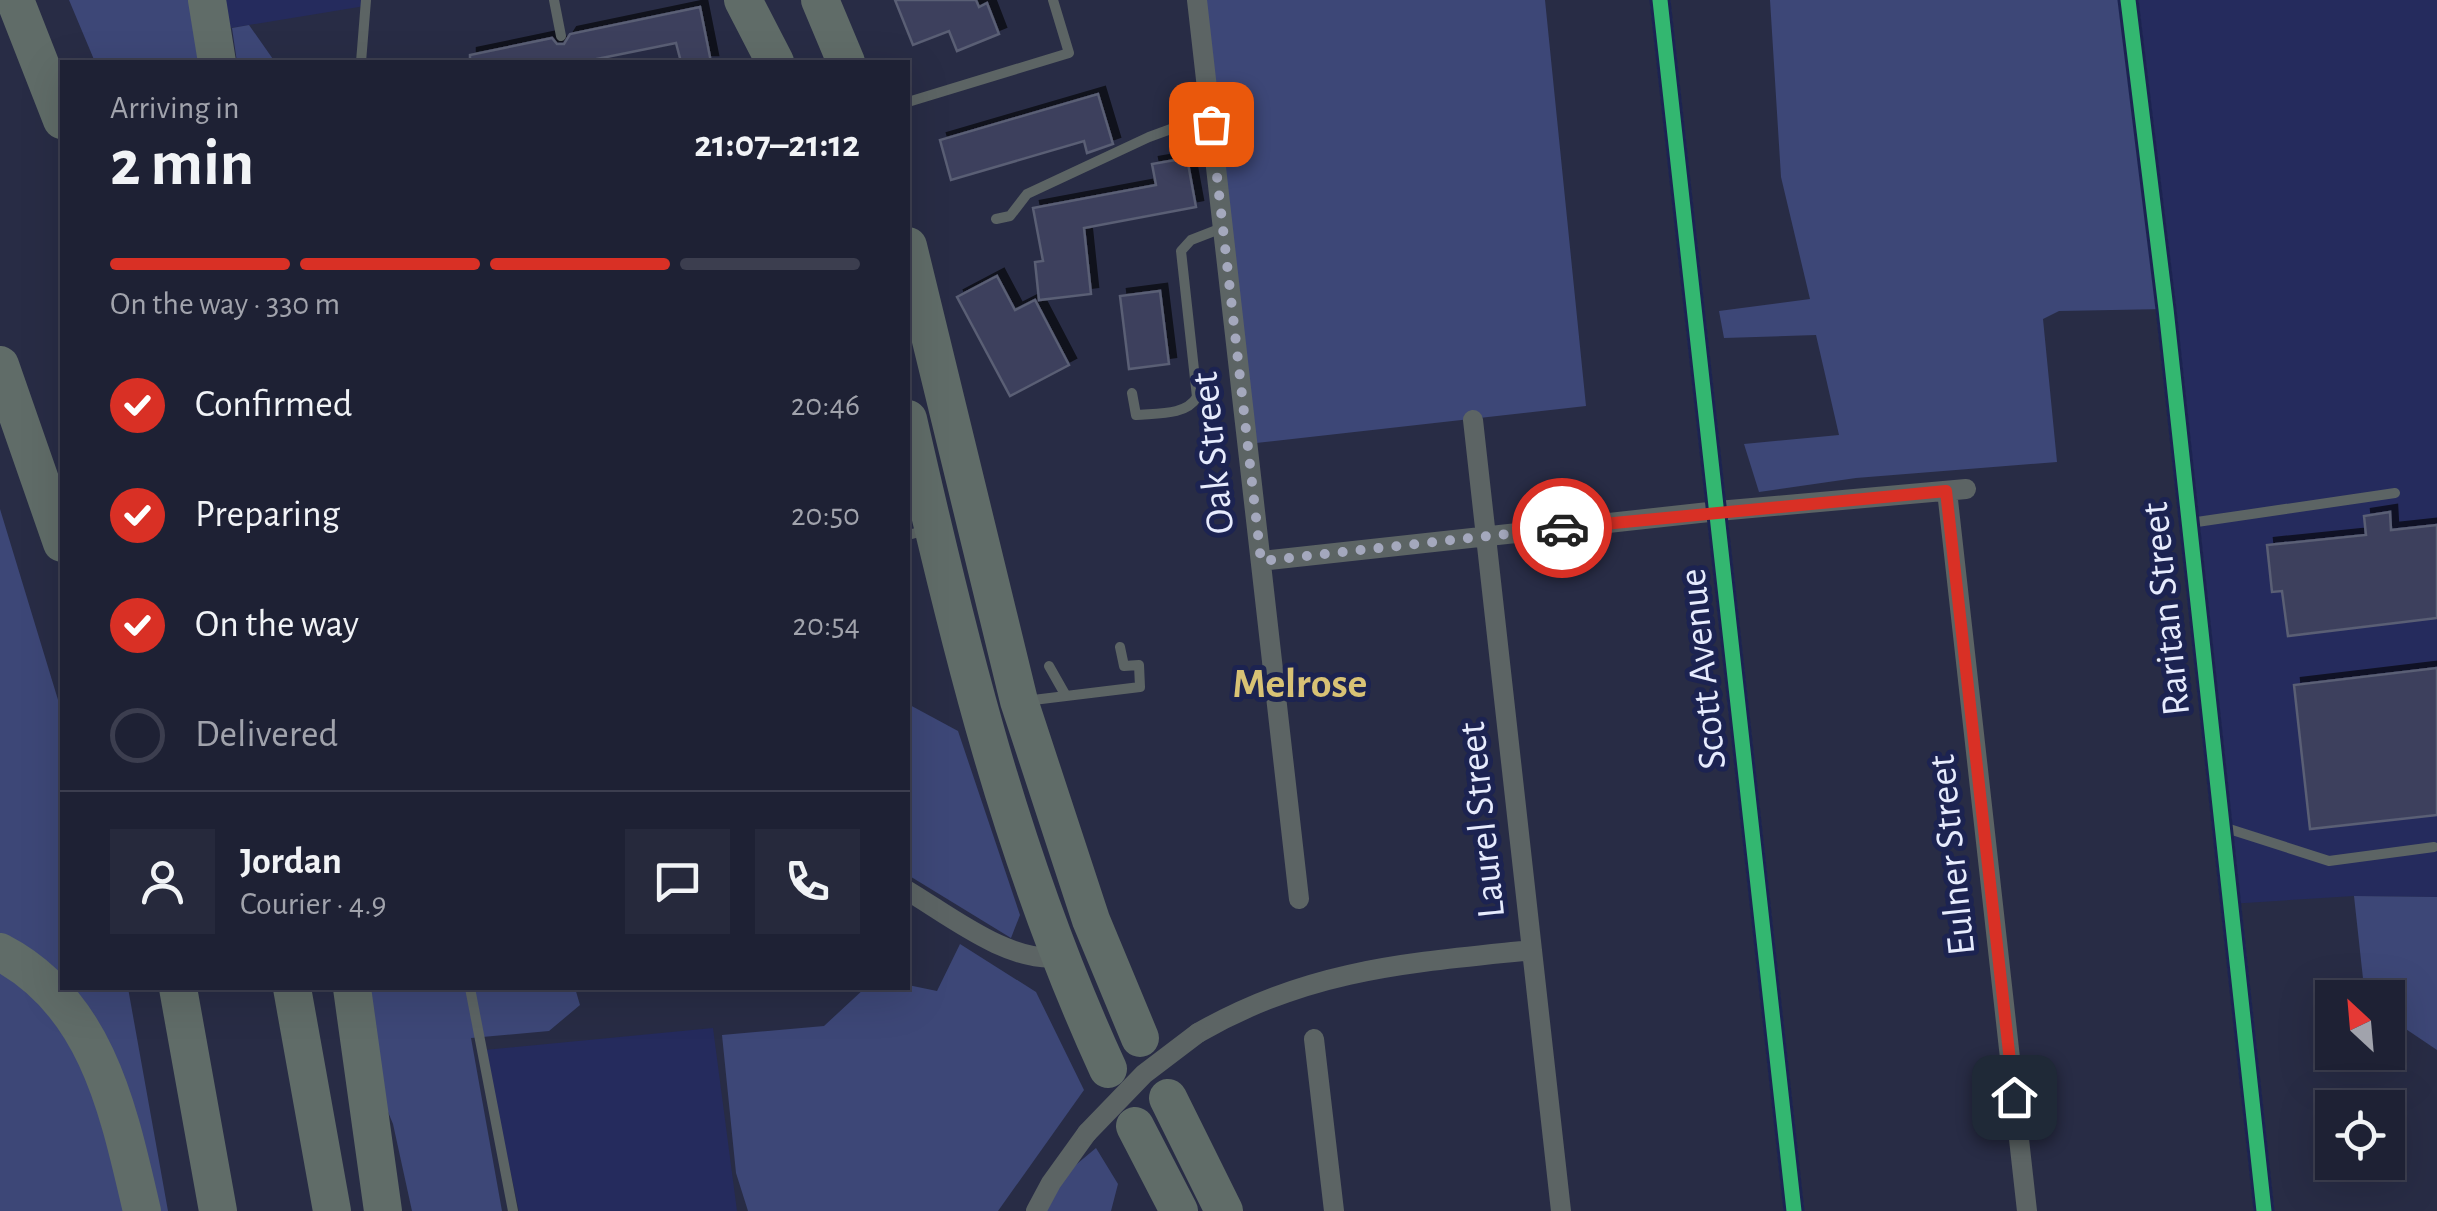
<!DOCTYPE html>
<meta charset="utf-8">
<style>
body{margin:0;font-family:"Alegreya Sans",sans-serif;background:#26293c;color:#f1f3f6;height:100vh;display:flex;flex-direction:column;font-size:38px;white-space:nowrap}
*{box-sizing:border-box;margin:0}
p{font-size:32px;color:#a1a3ac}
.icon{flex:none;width:55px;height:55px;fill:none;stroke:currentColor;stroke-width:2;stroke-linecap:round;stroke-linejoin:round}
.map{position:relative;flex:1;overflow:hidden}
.drawer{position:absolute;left:60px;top:60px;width:850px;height:930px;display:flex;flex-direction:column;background:#1e2134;border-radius:0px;box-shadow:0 10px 40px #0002,0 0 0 2px #3c3e4f}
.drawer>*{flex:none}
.needle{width:65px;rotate:334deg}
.controls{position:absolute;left:2315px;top:980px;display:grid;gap:20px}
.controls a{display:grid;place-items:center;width:90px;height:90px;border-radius:0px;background:#1e2134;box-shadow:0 10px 40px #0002,0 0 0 2px #3c3e4f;font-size:50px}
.pin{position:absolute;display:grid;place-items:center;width:85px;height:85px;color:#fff;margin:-42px;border-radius:20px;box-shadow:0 5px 15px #0006}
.courier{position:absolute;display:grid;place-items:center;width:100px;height:100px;margin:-50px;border:8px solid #d93025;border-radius:50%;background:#fff;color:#222;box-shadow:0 2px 12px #0007}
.head em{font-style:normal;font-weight:700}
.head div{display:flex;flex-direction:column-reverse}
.head{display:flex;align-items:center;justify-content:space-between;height:170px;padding:0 50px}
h1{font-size:65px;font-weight:700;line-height:75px}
.bar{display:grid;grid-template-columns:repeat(4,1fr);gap:15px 10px;align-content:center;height:120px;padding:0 50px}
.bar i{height:12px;border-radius:8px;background:#3c3e4f}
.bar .active{background:#d93025}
.bar p{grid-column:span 4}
.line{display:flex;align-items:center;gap:25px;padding:0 50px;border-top:2px solid #3c3e4f}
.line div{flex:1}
.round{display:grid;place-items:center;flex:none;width:105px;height:105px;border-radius:0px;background:#26293c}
ol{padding:0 50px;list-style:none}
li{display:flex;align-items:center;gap:30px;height:110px}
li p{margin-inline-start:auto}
li .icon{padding:10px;border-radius:50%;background:#d93025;color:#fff;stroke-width:4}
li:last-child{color:#a1a3ac}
li i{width:55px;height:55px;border:5px solid #3c3e4f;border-radius:50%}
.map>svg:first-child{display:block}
.built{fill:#252b5d}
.green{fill:#3d4777}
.building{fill:#3d415d;stroke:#5a5e74;stroke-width:2.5;filter:url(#shadow)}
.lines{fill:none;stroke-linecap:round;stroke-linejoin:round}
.lane{stroke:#5c6464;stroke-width:10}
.street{stroke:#5c6464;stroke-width:20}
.highway{stroke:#606c68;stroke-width:38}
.street-bridge{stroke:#5c6464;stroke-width:20}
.cycleway-casing{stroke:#1c2351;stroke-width:21}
.cycleway{stroke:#33b770;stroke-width:15}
.done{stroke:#a4a8bd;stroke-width:10;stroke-dasharray:0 18}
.route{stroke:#d93025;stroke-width:12}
.labels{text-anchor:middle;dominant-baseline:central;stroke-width:10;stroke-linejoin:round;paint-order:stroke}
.street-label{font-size:40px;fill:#e6ebfd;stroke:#1c2351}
.neighbourhood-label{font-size:42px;font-weight:bold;fill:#d8c275;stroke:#1c2351}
</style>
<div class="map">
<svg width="2437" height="1211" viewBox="0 0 2437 1211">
<defs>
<filter id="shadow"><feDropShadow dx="7" dy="-7" stdDeviation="0" flood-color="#0009"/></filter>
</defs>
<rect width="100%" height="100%" fill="#282c45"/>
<path class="built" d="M207 0H366L365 6 212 31Z
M2127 0H2437V897L2354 896 2229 904Z
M713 1028 737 1211H519L484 1050Z"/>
<path class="green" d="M69 0H194L204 62H95Z
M1197 0H1545L1586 406 1247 444Z
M1770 0H2128L2166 309 2059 311 2043 319 2057 462 1856 478 1759 492 1744 444 1839 435 1816 335 1724 338 1719 311 1810 299 1781 177Z
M249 25 275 62H237L232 28Z
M0 509 62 713V982L0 936Z
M908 704 958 731 1020 915 1011 938 908 875Z
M2354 896 2437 897V1050L2388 1017V998L2365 997Z
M960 944 1036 992 1084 1090 998 1211H748L736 1173 722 1035 824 1026 865 988H908V985L937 991Z
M0 965 77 1040 130 1211H0Z
M67 988H128L168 1211H151Z
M366 988H575L580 1005 549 1031 471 1038 502 1211H412L393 1124 381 1095Z
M1096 1148 1118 1184 1111 1211H1030V1203Z"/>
<path class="building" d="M895 0H976L979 7 987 3 999 34 957 51 949 31 913 45Z
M700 7 711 62H681L676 43 582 62H470V55L552 38 557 44H564L570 34Z
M1098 94 1113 144 1087 153 1084 141 951 180 940 140Z
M1187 158 1196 207 1084 228 1091 294 1039 300 1035 262 1043 261 1033 208 1156 185 1152 164Z
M997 276 1015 310 1035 300 1069 365 1010 396 957 297Z
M1160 291 1169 364 1129 369 1120 296Z
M2390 512 2391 530 2437 525V618L2288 636 2282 591 2272 592 2267 545 2366 535 2364 516Z
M2437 668V815L2310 829 2294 685Z"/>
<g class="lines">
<path class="lane" d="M554 0 561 36
M361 62 366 0
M908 102 1069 53 1053 0
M996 219 1010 216 1027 194 1149 137 1190 122 1210 124
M1132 393 1136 415C1156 413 1186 416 1197 397L1181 251 1191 240 1222 228
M2190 523 2395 493
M908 535 927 530
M1049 666 1066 696
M1025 701 1140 687 1139 665 1124 666 1120 647
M2223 827 2329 861 2434 847
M470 988 513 1211"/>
<path class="street" d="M1197 0 1299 899
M1660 0 1794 1211
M2128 0 2166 309 2264 1211
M1473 420 1561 1211
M1947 491 2027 1211
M1261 561 1718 511 1966 489
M908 891C950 916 1010 964 1060 957
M1198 1033C1309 969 1408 963 1532 950
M1314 1039 1334 1211
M1036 1211 1051 1183 1087 1133"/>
<path class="highway" d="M15 0 62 120
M207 0 217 62
M743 0 775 62
M820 0 846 62
M908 246 1019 701 1091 920 1140 1038
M0 365 62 543
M908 419C959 644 1011 858 1108 1069
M0 952C98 1003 119 1113 142 1211
M178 988 218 1211
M292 988 332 1211
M352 988 383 1211
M1168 1098 1224 1211
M1135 1126 1179 1211"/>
<path class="street-bridge" d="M1087 1133 1144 1074 1198 1033"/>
<g class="cycleway-casing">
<path id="cycleway" d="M1660 0 1794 1211
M2128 0 2166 309 2264 1211"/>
</g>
<use href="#cycleway" class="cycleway"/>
</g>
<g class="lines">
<path class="done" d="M1211 124 1261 561 1562 528"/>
<path class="route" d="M1562 528 1946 491 2014 1097"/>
</g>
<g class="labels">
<g class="street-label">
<text transform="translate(1213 453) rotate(-96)">Oak Street</text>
<text transform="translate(2166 609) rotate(-96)">Raritan Street</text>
<text transform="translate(1703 669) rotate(-96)">Scott Avenue</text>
<text transform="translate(1482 820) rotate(-96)">Laurel Street</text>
<text transform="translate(1952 855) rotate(-96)">Eulner Street</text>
</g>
<g class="neighbourhood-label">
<text x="1300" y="684">Melrose</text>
</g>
</g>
</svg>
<div class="controls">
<a><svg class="needle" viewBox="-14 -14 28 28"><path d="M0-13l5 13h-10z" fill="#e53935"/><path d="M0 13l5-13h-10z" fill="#a1a3ac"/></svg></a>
<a><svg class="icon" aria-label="locate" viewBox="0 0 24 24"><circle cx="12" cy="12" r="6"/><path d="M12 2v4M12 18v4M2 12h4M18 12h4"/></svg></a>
</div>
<div class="pin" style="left:1211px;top:124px;background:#ea580c"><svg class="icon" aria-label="bag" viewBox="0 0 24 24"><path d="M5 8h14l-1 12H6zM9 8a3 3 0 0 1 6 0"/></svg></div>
<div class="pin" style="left:2014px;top:1097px;background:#1f2937"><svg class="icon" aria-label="home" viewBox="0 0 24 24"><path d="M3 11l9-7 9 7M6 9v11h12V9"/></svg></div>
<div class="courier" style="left:1562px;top:528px"><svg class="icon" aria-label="car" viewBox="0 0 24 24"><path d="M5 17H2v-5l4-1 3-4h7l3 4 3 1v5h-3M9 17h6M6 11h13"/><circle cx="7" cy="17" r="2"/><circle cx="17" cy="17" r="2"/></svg></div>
<section class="drawer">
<div class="head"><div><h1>2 min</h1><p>Arriving in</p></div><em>21:07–21:12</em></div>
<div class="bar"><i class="active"></i><i class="active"></i><i class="active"></i><i></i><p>On the way · 330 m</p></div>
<ol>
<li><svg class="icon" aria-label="check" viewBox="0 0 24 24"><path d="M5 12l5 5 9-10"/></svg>Confirmed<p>20:46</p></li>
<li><svg class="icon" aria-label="check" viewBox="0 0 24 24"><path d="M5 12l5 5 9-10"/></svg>Preparing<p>20:50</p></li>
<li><svg class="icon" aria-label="check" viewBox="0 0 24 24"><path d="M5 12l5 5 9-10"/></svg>On the way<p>20:54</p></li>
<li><i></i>Delivered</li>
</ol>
<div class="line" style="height:180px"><a class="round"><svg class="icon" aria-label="person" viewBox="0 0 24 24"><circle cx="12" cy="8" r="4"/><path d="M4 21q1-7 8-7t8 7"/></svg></a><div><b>Jordan</b><p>Courier · 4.9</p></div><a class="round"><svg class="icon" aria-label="chat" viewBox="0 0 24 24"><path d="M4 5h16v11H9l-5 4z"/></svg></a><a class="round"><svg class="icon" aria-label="phone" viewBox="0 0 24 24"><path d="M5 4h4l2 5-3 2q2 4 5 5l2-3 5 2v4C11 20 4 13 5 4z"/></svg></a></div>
</section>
</div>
